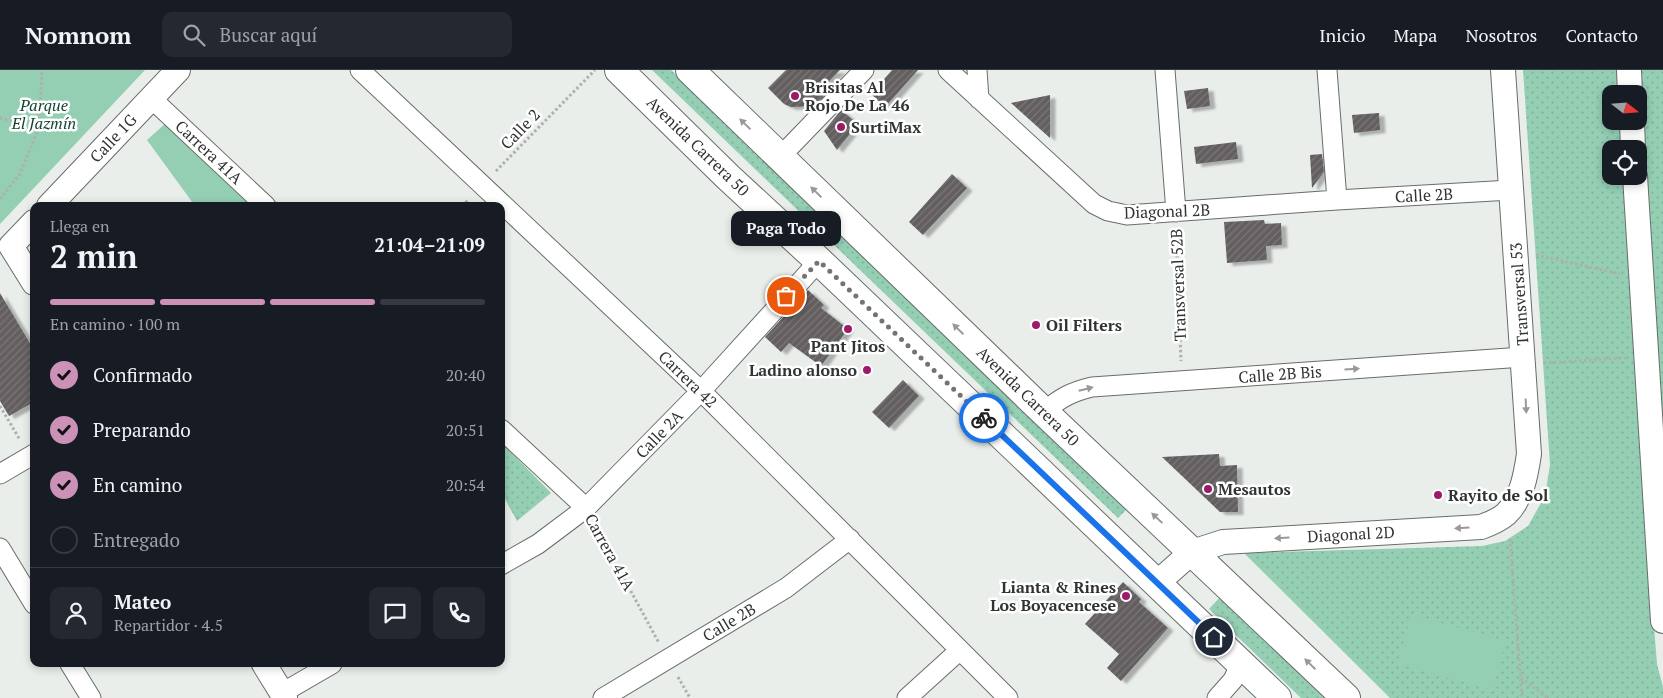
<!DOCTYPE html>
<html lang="es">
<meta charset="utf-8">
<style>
body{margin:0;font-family:"PT Serif",serif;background:#242831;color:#f1f3f6;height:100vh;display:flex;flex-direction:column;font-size:19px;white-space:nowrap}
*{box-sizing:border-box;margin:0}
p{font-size:16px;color:#9ea1a6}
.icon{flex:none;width:28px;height:28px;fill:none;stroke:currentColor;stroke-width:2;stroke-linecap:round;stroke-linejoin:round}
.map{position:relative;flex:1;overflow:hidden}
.side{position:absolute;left:30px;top:132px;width:475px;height:465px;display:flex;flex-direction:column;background:#171b24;border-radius:10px;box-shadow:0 2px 8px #0003}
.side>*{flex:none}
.needle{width:32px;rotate:107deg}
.fabs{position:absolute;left:1602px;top:15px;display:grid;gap:10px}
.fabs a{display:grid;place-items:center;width:45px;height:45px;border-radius:10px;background:#171b24;box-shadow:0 2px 8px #0003;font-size:25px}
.pin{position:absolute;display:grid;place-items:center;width:42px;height:42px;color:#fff;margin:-21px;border:2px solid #fff;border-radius:50%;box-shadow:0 1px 5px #0007}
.courier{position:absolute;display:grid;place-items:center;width:50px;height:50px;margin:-25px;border:4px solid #1a73e8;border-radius:50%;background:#fff;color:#222;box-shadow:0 1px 6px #0007}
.bubble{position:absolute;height:35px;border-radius:10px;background:#171b24;box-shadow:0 2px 8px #0003;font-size:16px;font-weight:700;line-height:35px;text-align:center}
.overview em{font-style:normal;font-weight:700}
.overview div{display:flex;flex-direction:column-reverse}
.overview{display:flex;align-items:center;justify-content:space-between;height:85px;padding:0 20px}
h1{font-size:32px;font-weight:700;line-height:38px}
.bar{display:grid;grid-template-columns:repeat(4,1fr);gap:8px 5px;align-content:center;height:60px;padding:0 20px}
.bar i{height:6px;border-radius:4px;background:#363941}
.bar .on{background:#cb91b7}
.bar p{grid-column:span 4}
.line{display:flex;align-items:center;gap:12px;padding:0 20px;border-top:1px solid #363941}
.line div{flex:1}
.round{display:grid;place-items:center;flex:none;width:52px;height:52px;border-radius:10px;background:#242831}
ol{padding:0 20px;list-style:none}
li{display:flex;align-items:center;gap:15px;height:55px}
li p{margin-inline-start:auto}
li .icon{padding:5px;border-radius:50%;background:#cb91b7;color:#111;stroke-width:4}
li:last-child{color:#9ea1a6}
li i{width:28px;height:28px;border:2px solid #363941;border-radius:50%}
header{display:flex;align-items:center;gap:30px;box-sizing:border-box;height:70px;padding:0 25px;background:#171b24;border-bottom:1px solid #363941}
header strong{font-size:24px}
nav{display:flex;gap:28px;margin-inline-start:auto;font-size:18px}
.search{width:350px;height:45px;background:#242831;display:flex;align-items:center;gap:12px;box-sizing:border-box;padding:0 18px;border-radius:10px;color:#9ea1a6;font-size:19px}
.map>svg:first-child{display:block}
.grass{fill:url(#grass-dots)}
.park{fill:#94cfb4}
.building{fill:url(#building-hatch);filter:url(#shadow)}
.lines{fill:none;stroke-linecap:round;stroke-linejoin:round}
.minor-casing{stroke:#686d6b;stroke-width:21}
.tertiary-casing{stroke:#686d6b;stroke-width:26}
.secondary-casing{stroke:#686d6b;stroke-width:30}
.path{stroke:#acb0ae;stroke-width:3;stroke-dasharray:2.5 2.5;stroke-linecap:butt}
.minor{stroke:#fff;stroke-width:19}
.tertiary{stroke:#fff;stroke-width:24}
.secondary{stroke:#fff;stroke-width:28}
.oneway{fill:#989998}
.done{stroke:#717473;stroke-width:5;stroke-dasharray:0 9}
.route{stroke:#1a73e8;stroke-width:6}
.poi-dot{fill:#9d196a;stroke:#fff;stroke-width:2}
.labels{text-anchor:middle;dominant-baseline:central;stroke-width:5;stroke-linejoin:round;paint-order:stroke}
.poi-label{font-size:16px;font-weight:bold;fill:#313332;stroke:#fff;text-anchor:start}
.park-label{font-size:16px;font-style:italic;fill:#154332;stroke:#fff}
.street-label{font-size:16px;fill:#313332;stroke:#fff}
</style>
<header>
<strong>Nomnom</strong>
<div class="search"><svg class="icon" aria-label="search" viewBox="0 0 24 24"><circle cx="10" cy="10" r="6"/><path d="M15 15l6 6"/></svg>Buscar aquí</div>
<nav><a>Inicio</a><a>Mapa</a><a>Nosotros</a><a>Contacto</a></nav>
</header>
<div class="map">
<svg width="1663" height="628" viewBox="0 0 1663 628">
<defs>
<pattern id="grass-dots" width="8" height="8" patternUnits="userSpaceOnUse" patternTransform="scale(1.25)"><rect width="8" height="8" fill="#94cfb4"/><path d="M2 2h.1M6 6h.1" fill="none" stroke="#80b29b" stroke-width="1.8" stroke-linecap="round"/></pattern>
<pattern id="building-hatch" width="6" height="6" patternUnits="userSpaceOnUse" patternTransform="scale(1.25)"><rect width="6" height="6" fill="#635e60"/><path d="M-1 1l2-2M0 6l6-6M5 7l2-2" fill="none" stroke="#7a7778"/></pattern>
<filter id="shadow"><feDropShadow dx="5.5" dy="3" stdDeviation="1" flood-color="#0004"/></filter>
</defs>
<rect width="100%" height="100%" fill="#e9eeeb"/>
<path class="grass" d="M652 0H671L773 95 1128 438 1118 448Z
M1523 0H1618L1620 24H1611V51H1622L1623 79H1611V106H1625L1645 442 1657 594 1663 617V628H1390L1244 483 1482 476 1505 471 1528 456 1545 426 1550 395Z
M1639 0H1663V381Z
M501 372 551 423 517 451 501 422Z
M1221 526 1327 628H1301L1209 539Z"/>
<path class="park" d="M0 0H145L0 154Z
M167 52 258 136H195L147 70Z
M1411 545 1506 571 1492 620 1398 594Z"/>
<path class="building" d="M786 0H840L819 22 824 26 814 36 791 37 784 34 768 18Z
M892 0H918L885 37 871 24Z
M1208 18 1210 36 1187 39 1184 21Z
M1050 25V68L1011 33Z
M841 40 858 54 837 80 824 61Z
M1379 43 1380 60 1354 63 1352 45Z
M1236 72 1238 89 1196 94 1194 77Z
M1322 84 1324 102 1312 118 1310 85Z
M952 104 967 118 923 165 909 152Z
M1264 150 1265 154 1281 153 1282 175 1266 176 1267 190 1227 193 1224 152Z
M808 220 824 235 821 238 848 259 821 296 789 273 781 282 765 267Z
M0 223 34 280V332L9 346 0 331Z
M903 310 919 326 889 358 872 342Z
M1219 384 1220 396 1237 395 1238 442H1220L1162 387Z
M1123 512 1141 529 1139 532 1168 558 1121 611 1107 598 1119 584 1085 554Z"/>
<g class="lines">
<g class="minor-casing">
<path id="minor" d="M360 0 701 321 1008 628
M948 0 1094 134 1108 141 1127 145 1337 130 1511 120
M977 0 979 29
M1165 0 1176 142
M1327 0 1337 130
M151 28 266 136
M780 87 864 0
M1044 342C1060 328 1071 322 1092 317L1523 287
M501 359 586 438
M0 404 34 384
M0 478 34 534
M501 495 538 474 586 438 701 321 819 191
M70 594 91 628
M282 623 332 594
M603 628 786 518 850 469
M907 628 960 580
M1217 628 1233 610 1241 593"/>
</g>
<g class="tertiary-casing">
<path id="tertiary" d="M1629 0 1630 24
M1632 51 1633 79
M1635 106 1663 551
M49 136 178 0
M34 152 11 176 34 213
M1157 513 1192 482 1223 472 1481 457C1490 454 1499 450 1506 444 1522 429 1526 404 1529 384L1503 0
M264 594 285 628"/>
</g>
<g class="secondary-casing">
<path id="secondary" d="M619 0 728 107 819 191 1277 628
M690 0 1044 342 1346 628"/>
</g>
<path class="path" d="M0 48 39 57
M496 101 595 0
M0 129 20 104 39 57 42 5 41 0
M462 136 469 129
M1176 160 1181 291
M1536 185 1620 204
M1544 293 1626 288
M0 336 20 370
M595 455 659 573
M1510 469 1522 628
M678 607 690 628
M1521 608 1548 628"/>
<use href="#minor" class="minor"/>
<use href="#tertiary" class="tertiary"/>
<use href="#secondary" class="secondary"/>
</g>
<defs><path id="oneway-solid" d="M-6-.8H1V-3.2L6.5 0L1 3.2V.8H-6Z" transform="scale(1.25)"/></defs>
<g class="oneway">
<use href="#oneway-solid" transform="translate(745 54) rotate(-136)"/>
<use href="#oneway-solid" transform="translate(816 122) rotate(-136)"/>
<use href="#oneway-solid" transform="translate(958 259) rotate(-136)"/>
<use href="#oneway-solid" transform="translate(1352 299) rotate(-4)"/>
<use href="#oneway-solid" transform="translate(1086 319) rotate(-14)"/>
<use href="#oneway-solid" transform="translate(1526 336) rotate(87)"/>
<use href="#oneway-solid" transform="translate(1157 448) rotate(-137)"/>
<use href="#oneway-solid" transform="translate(1462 458) rotate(177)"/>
<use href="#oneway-solid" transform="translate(1282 468) rotate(177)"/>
<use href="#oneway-solid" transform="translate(1310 594) rotate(-136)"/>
</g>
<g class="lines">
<path class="done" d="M786 226 819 191 984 348"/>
<path class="route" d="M984 348 1214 567"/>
</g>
<g class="poi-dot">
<circle cx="795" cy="26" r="5"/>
<circle cx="841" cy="57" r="5"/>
<circle cx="1036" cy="255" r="5"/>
<circle cx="848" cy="259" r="5"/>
<circle cx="867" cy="300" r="5"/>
<circle cx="1208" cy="419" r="5"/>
<circle cx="1438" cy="425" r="5"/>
<circle cx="1126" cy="526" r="5"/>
</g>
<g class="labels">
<g class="poi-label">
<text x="805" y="17">Brisitas Al<tspan x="805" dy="18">Rojo De La 46</tspan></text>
<text x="851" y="57">SurtiMax</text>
<text x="1046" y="255">Oil Filters</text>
<text x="848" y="276" text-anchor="middle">Pant Jitos</text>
<text x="857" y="300" text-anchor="end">Ladino alonso</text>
<text x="1218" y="419">Mesautos</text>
<text x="1448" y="425">Rayito de Sol</text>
<text x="1116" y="517" text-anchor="end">Lianta &amp; Rines<tspan x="1116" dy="18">Los Boyacencese</tspan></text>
</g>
<g class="park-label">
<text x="44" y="35">Parque<tspan x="44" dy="18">El Jazmín</tspan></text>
</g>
<g class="street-label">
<text transform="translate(520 59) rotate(-46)">Calle 2</text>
<text transform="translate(113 68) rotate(-47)">Calle 1G</text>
<text transform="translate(698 76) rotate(44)">Avenida Carrera 50</text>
<text transform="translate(209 82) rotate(43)">Carrera 41A</text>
<text transform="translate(1424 125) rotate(-3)">Calle 2B</text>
<text transform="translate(1167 141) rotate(-2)">Diagonal 2B</text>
<text transform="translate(1178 215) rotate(-92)">Transversal 52B</text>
<text transform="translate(1519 224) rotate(-94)">Transversal 53</text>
<text transform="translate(1280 304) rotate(-4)">Calle 2B Bis</text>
<text transform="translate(688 309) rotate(44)">Carrera 42</text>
<text transform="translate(1028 326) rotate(44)">Avenida Carrera 50</text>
<text transform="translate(659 364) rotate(-46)">Calle 2A</text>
<text transform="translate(1351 464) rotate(-3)">Diagonal 2D</text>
<text transform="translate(610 482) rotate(61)">Carrera 41A</text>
<text transform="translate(729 552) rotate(-31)">Calle 2B</text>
</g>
</g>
</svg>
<div class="fabs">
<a><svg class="needle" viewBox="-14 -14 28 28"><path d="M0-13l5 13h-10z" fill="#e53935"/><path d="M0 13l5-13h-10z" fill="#9ea1a6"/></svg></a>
<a><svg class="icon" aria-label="locate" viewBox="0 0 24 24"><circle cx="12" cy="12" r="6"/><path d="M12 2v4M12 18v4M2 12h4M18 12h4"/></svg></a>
</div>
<div class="pin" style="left:786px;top:226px;background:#ea580c"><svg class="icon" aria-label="bag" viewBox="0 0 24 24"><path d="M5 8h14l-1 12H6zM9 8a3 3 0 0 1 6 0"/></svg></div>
<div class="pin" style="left:1214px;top:567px;background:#1f2937"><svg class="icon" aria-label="home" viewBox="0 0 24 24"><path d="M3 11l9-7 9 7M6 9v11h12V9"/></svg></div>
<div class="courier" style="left:984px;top:348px"><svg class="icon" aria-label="bike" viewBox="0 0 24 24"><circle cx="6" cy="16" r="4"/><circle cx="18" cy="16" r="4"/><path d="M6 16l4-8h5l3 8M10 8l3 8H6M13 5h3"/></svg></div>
<div class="bubble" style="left:731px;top:141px;width:110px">Paga Todo</div>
<section class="side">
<div class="overview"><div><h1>2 min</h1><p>Llega en</p></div><em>21:04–21:09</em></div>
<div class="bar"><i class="on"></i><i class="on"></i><i class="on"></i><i></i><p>En camino · 100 m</p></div>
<ol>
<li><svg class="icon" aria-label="check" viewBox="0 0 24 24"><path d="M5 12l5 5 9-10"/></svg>Confirmado<p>20:40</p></li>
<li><svg class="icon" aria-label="check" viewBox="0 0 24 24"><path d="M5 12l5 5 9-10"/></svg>Preparando<p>20:51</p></li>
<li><svg class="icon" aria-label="check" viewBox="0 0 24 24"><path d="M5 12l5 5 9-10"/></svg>En camino<p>20:54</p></li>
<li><i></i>Entregado</li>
</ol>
<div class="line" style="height:90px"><a class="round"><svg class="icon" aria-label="person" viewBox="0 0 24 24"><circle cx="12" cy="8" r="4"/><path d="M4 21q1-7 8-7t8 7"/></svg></a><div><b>Mateo</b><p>Repartidor · 4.5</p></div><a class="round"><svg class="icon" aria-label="chat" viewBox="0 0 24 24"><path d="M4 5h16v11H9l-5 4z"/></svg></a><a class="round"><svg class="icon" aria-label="phone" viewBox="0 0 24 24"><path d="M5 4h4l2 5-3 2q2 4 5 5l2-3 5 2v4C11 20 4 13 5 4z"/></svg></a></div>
</section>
</div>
